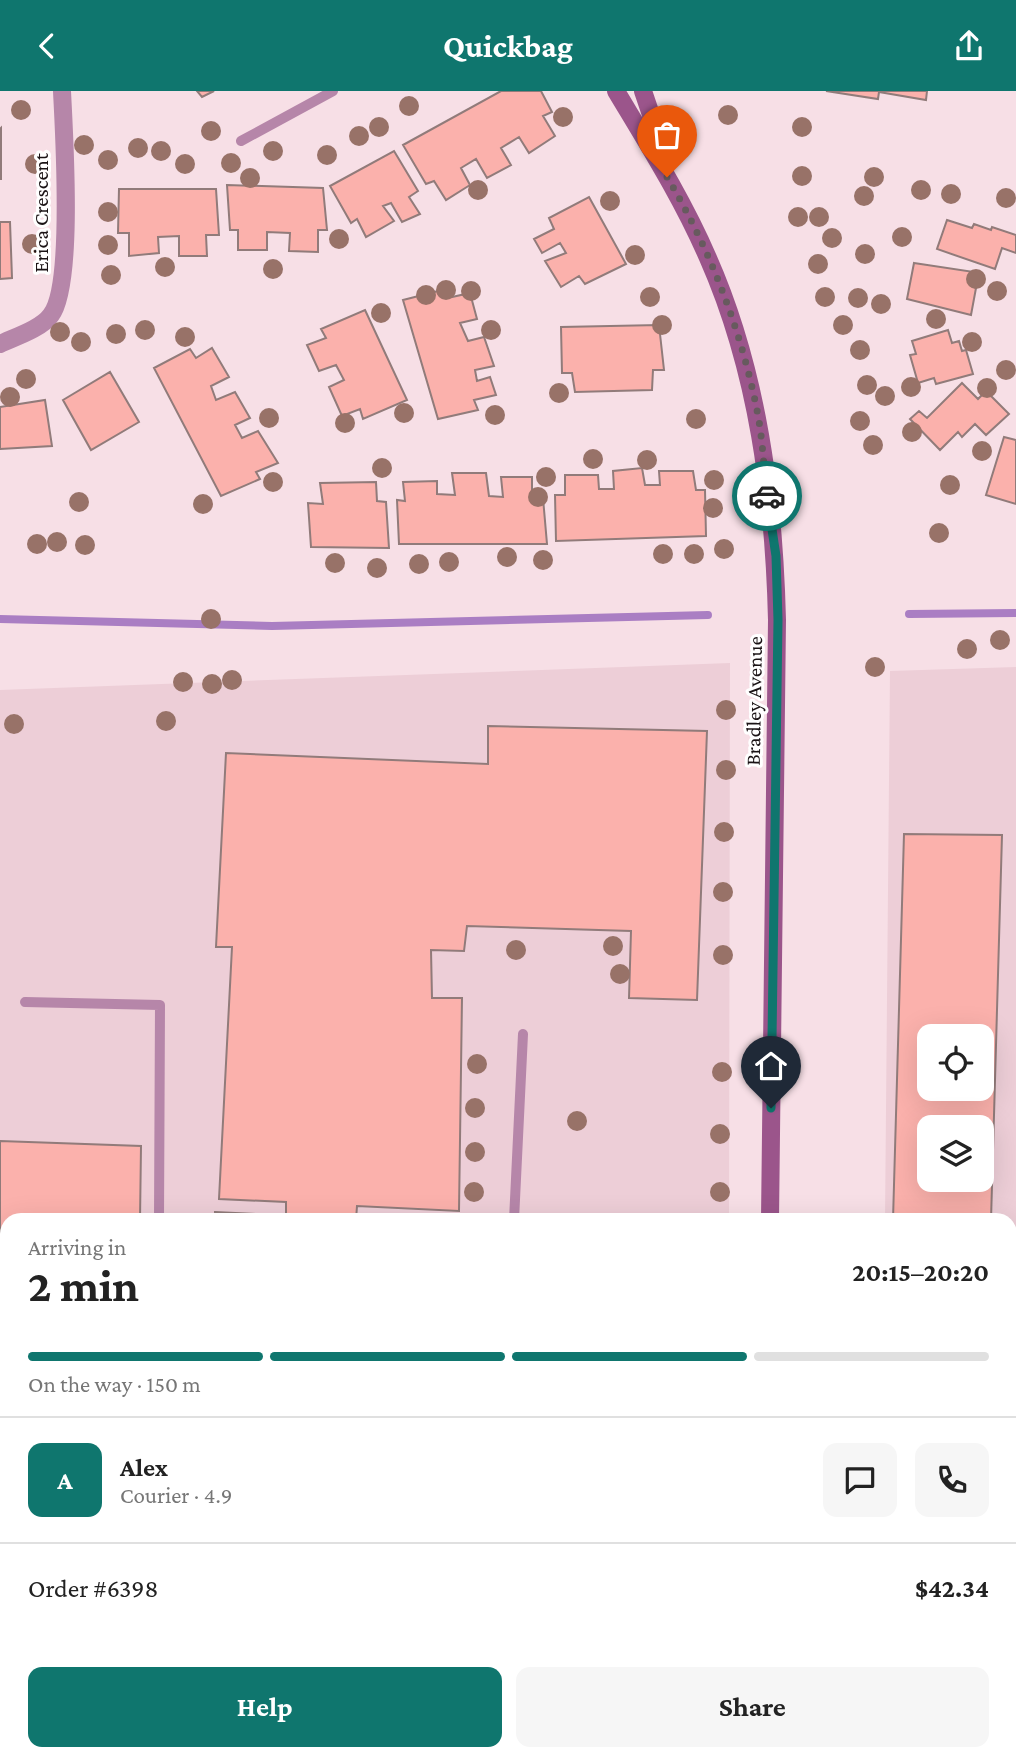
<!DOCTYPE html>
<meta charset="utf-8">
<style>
body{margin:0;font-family:"Crimson Pro",serif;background:#f6f6f6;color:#222;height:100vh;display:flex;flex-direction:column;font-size:26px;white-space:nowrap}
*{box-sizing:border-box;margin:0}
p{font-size:23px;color:#767676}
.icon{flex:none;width:38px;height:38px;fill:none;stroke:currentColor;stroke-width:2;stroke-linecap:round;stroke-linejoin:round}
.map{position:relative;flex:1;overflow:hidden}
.side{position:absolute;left:0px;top:1122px;width:1017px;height:548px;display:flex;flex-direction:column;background:#fff;border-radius:21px 21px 0 0;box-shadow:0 7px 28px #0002}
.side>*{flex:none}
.controls{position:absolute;left:917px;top:933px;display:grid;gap:14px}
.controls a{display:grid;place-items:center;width:77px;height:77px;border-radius:14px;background:#fff;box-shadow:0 7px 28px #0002;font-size:35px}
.pin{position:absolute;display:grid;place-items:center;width:60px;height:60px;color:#fff;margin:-72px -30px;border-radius:50% 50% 50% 0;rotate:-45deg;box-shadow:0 0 7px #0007}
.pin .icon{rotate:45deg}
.courier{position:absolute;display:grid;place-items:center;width:70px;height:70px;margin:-35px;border:5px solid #0f766e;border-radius:50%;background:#fff;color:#222;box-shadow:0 2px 9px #0007}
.summary em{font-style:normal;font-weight:700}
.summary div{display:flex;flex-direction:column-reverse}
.summary{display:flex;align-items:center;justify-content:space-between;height:119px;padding:0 28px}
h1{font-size:46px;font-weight:700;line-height:52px}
.bar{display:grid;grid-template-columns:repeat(4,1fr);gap:10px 7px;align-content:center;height:84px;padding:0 28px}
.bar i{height:9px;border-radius:5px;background:#e0e0e0}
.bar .on{background:#0f766e}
.bar p{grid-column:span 4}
.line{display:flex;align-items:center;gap:18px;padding:0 28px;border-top:2px solid #e0e0e0}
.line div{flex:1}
.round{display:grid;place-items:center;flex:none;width:74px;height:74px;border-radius:14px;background:#f6f6f6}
.cta{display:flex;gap:14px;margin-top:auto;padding:14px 28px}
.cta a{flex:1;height:80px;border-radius:14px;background:#0f766e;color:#fff;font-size:28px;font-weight:700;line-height:80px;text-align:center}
.cta a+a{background:#f6f6f6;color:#222}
header{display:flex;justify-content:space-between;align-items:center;height:91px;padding:0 28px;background:#0f766e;color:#fff;font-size:32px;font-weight:700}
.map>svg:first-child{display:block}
.built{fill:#edced7;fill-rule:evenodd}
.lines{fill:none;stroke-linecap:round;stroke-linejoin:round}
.stream{stroke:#aa7ec3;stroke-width:8}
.building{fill:#fbb1ac;stroke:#917b7a;stroke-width:2;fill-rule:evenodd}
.lane{stroke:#b686a9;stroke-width:10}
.street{stroke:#b686a9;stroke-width:18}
.secondary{stroke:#9b558b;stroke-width:18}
.tree{fill:#987268}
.done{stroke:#675a5e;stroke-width:7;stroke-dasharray:0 12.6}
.route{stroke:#0f766e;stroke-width:9}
.labels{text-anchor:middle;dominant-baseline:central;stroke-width:6;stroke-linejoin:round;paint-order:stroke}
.street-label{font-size:21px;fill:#1a1315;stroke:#fff}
</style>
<header><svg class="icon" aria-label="back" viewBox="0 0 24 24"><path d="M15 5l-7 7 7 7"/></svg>Quickbag<svg class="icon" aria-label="share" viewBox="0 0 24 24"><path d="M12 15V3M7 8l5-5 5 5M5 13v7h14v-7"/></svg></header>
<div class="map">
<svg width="1016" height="1668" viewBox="0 0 1016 1668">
<rect width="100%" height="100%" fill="#f7dfe6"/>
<path class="built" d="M730 572 729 1129H7V1573H0V599Z
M1016 576V1540H1010V1129H885L890 580ZM929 945H982V998H929ZM929 1036H982V1088H929Z
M1010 1658H1016V1668H823L822 1663 1010 1662Z"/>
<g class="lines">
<path class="stream" d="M909 523 1016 522
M0 528 272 535 708 524"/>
</g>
<path class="building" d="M197 0H214L202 6Z
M501 0H541L552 21 543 25 555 45 529 62 519 46 501 57 511 74 487 87 476 68 461 77 470 94 446 109 434 90 426 93 403 54Z
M826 0H927L926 9 879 1 878 8Z
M1 37V88H0V38Z
M394 60 418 100 409 106 420 123 402 131 391 112 383 115 394 130 366 146 357 128 351 132 330 95Z
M227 94 323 97 327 139H318V161L289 160 290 142 267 141V159H238V139H230Z
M119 98H216L219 144H206L207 165H179V145L158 146 159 162 129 165V142H118Z
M589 106 626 173 585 193 579 185 561 196 545 170 566 162 560 152 542 162 534 148 554 138 549 127Z
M947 129 972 137 974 133 991 139 992 136 1016 144V162L1002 157 995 178 937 158Z
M0 131H10L12 187 0 188Z
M914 172 974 181 971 195 976 197 971 224 907 208Z
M450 197 452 206 470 202 477 228 460 232 468 250 484 246 494 275 475 279 477 290 490 286 496 304 474 309 478 319 438 328 403 209Z
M365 219 407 309 363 328 360 318 342 325 329 296 344 289 336 274 319 280 307 254 326 247 321 238Z
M659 234 664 279H653L652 299 575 301 572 282H562L561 236Z
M948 239 952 252 959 250 962 260 966 259 973 283 936 293 934 287 918 292 910 264 916 263 912 250Z
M212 257 229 286 211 295 216 309 235 301 250 327 235 334 242 347 258 340 278 372 256 381 260 388 221 405 154 277 190 258 196 267Z
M110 281 139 331 91 359 63 309Z
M962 292 978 308 986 300 1009 323 986 344 975 333 962 346 958 341 940 359 910 328 919 320 927 327Z
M45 309 52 355 0 358V316Z
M1004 346 1016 349V413L986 404Z
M642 377 645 394H660L659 380H693L696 399H705L706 445 556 450 555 404H565V384H598L599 398H614L613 380Z
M452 382H486L489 405 503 406 501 386H532V405L543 407 547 453H399L397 409 405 410 403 391 437 390V403L455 404Z
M376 391 377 410 386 411 389 457 311 456 308 412 323 413 320 392Z
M488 635 707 640 697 909 629 907 631 840 467 835 464 860 431 859 432 907H462L459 1120 357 1115 356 1129H286V1111L219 1108 232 856H216L226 662 488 673Z
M904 743 1002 744 991 1129H893ZM929 945H982V998H929ZM929 1036H982V1088H929Z
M0 1050 141 1055 140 1129H7V1409L0 1408Z
M215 1121 274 1124V1129H215Z"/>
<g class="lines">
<path class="lane" d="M241 50 333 0
M25 911 160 914 159 1129
M514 1129 523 943
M7 1578V1614
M1015 1595 1016 1668"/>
<path class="street" d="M0 253C15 246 41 238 51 224 74 194 64 43 62 0"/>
<path class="secondary" d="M616 0C649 55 683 109 708 167 758 280 774 407 777 529L770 1129
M643 0 667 71
M1010 1595H1016
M0 1627H7"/>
</g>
<g class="tree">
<circle cx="409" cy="15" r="10"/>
<circle cx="21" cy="19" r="10"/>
<circle cx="728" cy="24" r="10"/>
<circle cx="563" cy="26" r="10"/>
<circle cx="379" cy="36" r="10"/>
<circle cx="802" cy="36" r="10"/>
<circle cx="211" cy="40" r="10"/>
<circle cx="359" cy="45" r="10"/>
<circle cx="84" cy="54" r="10"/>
<circle cx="138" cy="57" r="10"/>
<circle cx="161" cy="60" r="10"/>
<circle cx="273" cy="60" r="10"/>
<circle cx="327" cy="64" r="10"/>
<circle cx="108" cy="69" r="10"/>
<circle cx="231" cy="72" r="10"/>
<circle cx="35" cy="73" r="10"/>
<circle cx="185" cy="73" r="10"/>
<circle cx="802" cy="85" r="10"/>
<circle cx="874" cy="86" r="10"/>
<circle cx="250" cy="87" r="10"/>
<circle cx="478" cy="99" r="10"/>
<circle cx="921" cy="99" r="10"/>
<circle cx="951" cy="103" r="10"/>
<circle cx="864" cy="105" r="10"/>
<circle cx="1006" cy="107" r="10"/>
<circle cx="610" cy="110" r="10"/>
<circle cx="108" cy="121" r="10"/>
<circle cx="798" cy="126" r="10"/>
<circle cx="819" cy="126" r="10"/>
<circle cx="902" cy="146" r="10"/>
<circle cx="832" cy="147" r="10"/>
<circle cx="339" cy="148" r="10"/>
<circle cx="32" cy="153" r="10"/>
<circle cx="108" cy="154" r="10"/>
<circle cx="865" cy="163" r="10"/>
<circle cx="635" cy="164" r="10"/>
<circle cx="818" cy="173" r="10"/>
<circle cx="165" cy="176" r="10"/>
<circle cx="273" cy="178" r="10"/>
<circle cx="111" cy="184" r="10"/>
<circle cx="976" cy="188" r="10"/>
<circle cx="446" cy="199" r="10"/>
<circle cx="471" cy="200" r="10"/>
<circle cx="997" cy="200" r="10"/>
<circle cx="426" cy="204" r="10"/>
<circle cx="650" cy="206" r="10"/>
<circle cx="825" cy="206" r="10"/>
<circle cx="858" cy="207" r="10"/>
<circle cx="881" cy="213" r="10"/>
<circle cx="381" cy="222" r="10"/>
<circle cx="936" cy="228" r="10"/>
<circle cx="662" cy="234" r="10"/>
<circle cx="843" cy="234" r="10"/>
<circle cx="145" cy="239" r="10"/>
<circle cx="491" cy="239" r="10"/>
<circle cx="60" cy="241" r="10"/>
<circle cx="116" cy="243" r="10"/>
<circle cx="185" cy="246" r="10"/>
<circle cx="81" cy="251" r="10"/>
<circle cx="972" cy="251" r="10"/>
<circle cx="860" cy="259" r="10"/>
<circle cx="1006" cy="279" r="10"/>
<circle cx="26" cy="288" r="10"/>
<circle cx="867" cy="294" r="10"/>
<circle cx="911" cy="296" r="10"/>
<circle cx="987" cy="297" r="10"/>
<circle cx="559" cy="302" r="10"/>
<circle cx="885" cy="305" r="10"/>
<circle cx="10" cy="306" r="10"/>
<circle cx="404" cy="322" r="10"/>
<circle cx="495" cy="324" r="10"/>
<circle cx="269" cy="327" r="10"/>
<circle cx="696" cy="328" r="10"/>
<circle cx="860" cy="330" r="10"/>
<circle cx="345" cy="332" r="10"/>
<circle cx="912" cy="341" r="10"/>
<circle cx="873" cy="354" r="10"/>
<circle cx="982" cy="360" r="10"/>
<circle cx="593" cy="368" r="10"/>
<circle cx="647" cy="369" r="10"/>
<circle cx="382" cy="377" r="10"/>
<circle cx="546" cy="386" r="10"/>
<circle cx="714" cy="389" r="10"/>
<circle cx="273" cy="391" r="10"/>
<circle cx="950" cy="394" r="10"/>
<circle cx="538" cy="406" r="10"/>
<circle cx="79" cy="411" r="10"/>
<circle cx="203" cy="413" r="10"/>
<circle cx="713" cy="417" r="10"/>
<circle cx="939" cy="442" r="10"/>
<circle cx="57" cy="451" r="10"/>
<circle cx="37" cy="453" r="10"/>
<circle cx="85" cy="454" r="10"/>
<circle cx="724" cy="458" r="10"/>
<circle cx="663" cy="463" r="10"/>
<circle cx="694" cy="463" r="10"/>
<circle cx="507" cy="466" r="10"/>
<circle cx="543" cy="469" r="10"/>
<circle cx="449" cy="471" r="10"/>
<circle cx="335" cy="472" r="10"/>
<circle cx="419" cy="473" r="10"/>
<circle cx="377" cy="477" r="10"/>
<circle cx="211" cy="528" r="10"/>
<circle cx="1000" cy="549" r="10"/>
<circle cx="967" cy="558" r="10"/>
<circle cx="875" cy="576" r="10"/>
<circle cx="232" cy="589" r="10"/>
<circle cx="183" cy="591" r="10"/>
<circle cx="212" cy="593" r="10"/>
<circle cx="726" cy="619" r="10"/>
<circle cx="166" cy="630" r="10"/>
<circle cx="14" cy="633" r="10"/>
<circle cx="726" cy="679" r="10"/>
<circle cx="724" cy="741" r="10"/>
<circle cx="723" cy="801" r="10"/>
<circle cx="613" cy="855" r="10"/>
<circle cx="516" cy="859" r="10"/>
<circle cx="723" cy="864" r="10"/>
<circle cx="620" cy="883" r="10"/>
<circle cx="477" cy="973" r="10"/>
<circle cx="722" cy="981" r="10"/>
<circle cx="475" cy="1017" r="10"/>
<circle cx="577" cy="1030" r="10"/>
<circle cx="720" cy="1043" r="10"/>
<circle cx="475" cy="1061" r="10"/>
<circle cx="474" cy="1101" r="10"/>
<circle cx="720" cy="1101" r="10"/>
</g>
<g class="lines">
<path class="done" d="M667 86C711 159 744 246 759 330 763 355 764 380 767 405"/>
<path class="route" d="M767 405 776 465 778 529 771 1017"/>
</g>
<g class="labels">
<g class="street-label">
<text transform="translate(41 122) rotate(-90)">Erica Crescent</text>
<text transform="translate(754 610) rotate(-89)">Bradley Avenue</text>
</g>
</g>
</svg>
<div class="controls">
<a><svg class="icon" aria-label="locate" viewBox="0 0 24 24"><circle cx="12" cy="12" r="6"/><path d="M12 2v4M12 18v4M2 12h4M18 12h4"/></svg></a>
<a><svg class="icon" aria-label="layers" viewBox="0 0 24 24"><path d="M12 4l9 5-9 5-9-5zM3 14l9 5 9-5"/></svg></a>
</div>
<div class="pin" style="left:667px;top:86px;background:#ea580c"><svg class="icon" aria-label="bag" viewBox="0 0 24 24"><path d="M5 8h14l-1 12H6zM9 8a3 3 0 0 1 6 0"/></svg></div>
<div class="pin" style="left:771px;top:1017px;background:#1f2937"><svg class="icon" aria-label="home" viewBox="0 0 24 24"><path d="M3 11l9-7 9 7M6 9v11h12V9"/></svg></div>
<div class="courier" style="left:767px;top:405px"><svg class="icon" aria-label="car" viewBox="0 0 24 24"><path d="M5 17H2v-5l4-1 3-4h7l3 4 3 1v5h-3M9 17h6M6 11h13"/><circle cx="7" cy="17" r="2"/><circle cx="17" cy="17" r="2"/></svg></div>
<section class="side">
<div class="summary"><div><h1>2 min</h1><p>Arriving in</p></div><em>20:15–20:20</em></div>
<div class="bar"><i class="on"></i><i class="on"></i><i class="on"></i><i></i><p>On the way · 150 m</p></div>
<div class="line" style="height:126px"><b class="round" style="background:#0f766e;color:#fff">A</b><div><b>Alex</b><p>Courier · 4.9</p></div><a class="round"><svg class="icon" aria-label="chat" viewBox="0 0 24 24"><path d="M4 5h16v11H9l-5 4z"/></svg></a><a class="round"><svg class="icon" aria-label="phone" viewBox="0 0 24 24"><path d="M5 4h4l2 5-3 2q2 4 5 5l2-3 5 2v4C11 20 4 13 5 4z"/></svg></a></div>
<div class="line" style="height:91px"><div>Order #6398</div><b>$42.34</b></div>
<div class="cta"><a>Help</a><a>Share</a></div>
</section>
</div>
